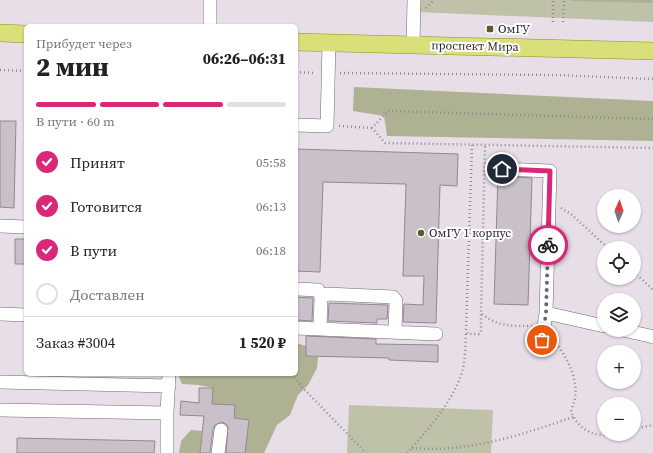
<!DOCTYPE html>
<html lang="ru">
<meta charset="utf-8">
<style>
body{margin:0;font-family:"Source Serif 4",serif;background:#f6f6f6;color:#222;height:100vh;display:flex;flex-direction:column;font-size:15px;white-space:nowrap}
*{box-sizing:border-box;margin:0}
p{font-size:13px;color:#767676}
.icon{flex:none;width:22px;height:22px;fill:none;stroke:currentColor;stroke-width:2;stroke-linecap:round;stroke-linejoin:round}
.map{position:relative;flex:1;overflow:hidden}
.panel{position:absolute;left:24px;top:24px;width:274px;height:352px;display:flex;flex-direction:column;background:#fff;border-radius:6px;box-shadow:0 1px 3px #0004}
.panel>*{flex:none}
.needle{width:26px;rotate:3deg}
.controls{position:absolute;left:597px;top:189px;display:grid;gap:8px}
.controls a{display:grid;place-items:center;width:44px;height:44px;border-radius:50%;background:#fff;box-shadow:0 1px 3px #0004;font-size:20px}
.pin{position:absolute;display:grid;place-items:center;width:34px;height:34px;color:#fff;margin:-17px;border:2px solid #fff;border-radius:50%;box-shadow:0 1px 4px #0007}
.courier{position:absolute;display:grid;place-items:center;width:40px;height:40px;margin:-20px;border:3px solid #db2777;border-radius:50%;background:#fff;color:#222;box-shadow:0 1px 5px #0007}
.headline em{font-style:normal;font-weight:800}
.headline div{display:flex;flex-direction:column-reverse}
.headline{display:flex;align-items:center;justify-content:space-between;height:68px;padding:0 12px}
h1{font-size:26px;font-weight:800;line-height:30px}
.bar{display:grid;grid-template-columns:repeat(4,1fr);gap:6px 4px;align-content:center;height:48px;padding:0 12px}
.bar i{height:5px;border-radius:3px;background:#e0e0e0}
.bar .active{background:#db2777}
.bar p{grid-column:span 4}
.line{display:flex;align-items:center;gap:10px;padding:0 12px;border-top:1px solid #e0e0e0}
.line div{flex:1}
ol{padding:0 12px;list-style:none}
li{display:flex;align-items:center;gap:12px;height:44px}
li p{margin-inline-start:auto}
li .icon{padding:4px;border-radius:50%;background:#db2777;color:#fff;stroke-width:4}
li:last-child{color:#767676}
li i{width:22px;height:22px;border:2px solid #e0e0e0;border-radius:50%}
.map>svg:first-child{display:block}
.green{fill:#bfc1a9}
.forest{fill:#aeb292}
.building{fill:#c9c0ca;stroke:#908892}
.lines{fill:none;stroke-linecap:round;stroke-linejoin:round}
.minor-casing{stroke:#716972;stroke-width:14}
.major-casing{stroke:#8c9023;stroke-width:18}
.path{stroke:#908990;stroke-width:2.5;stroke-dasharray:1 3;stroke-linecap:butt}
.minor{stroke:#fff;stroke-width:13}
.major{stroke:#dadf7a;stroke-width:17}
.done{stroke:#6b656b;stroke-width:4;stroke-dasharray:0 7.2}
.route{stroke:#db2777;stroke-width:5}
.poi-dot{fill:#585c29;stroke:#fff;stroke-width:1.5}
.labels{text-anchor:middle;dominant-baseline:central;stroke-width:4;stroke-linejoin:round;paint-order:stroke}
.poi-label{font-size:12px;fill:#282428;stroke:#fff;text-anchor:start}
.street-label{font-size:12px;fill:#282428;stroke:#fff}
</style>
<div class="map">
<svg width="653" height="453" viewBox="0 0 653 453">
<rect width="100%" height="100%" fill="#e7dee8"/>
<path class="green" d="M417 0H653V22L417 12Z
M349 405 493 410 491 453H347Z"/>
<path class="forest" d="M571 0H652L653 3 571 1Z
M354 87 653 101V141L387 136 384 116 353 111Z
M296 343 306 346V356L318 357 317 368 308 385 298 395 290 415 277 425 264 453H245L249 420 234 418 235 405 212 404 213 388 199 385 182 384 178 374H296Z
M191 430 202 431 200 453H179L181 441Z"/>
<path class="building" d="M0 121H16L14 208 0 207Z
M296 149 458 154 457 186 440 185 436 323 403 322 404 304 423 305 424 276H403L406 184 323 182 320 272 296 271Z
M498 176 532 178 528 305 494 304Z
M15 239H26V264H15Z
M296 297 313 298 312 321 296 320Z
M329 303 388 305 387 319H377V323L328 321Z
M306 336 376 339V344L438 345V362L389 360V358L306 356Z
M199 388H213L212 404 235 405 234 418 249 420 245 453H226L228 427 226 424 222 422 215 425 213 429 210 453H200L204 416 180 415 181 401 199 403Z
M17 438 155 441 154 453H17Z"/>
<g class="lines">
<g class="minor-casing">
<path id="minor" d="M210 26V0
M413 45 414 0
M296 125 327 126 329 43
M502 169 550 171 546 313 604 326
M0 226 26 227
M298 289 318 290 321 297 320 329
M321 297 327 294 393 297 396 301 395 332
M0 314 26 315
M296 328 436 334
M623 330 650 336 653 337
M542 339 546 313
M0 382 169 386
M0 410 167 413
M167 453V413L169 374
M218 453 221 430"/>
</g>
<g class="major-casing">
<path id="major" d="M0 33 26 34
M296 42 653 51"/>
</g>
<path class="path" d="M426 8 434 0
M553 22V0
M563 22 564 0
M0 70 26 71
M296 72 315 73
M340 73 555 75 653 79
M653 119 388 111 372 128 385 143 653 148
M339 126 372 128
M472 145 466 331 468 334H479L481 332V314L485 146
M561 208 571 214 608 248
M634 272 653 290
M482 314C499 327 512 326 532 326
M554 340C569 360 583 386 571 410 576 428 593 438 612 434
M292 374 301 386 366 453
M634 429 653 425
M412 448C467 453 522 435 573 417
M407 453C427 431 449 406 460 378 466 363 465 347 466 332"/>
<use href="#minor" class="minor"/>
<use href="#major" class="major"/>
</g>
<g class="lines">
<path class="done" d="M542 340 546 313 548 245"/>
<path class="route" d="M502 169 550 171 548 245"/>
</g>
<g class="poi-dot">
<rect x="486" y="25" width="8" height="8" rx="2"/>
<circle cx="421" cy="233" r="4"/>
</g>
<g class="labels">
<g class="poi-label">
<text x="498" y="29">ОмГУ</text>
<text x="429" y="233">ОмГУ 1 корпус</text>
</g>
<g class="street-label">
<text transform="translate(475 46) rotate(1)">проспект Мира</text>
</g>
</g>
</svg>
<div class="controls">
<a><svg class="needle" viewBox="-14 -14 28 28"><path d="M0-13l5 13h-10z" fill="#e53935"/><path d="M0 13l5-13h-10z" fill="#767676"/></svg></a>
<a><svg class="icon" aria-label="locate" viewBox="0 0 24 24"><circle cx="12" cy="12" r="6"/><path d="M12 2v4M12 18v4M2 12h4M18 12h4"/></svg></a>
<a><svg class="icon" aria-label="layers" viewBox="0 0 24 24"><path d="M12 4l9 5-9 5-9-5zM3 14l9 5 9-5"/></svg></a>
<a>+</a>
<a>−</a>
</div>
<div class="pin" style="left:542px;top:340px;background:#ea580c"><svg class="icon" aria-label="bag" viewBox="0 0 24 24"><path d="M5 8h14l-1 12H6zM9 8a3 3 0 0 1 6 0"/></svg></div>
<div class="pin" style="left:502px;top:169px;background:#1f2937"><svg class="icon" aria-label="home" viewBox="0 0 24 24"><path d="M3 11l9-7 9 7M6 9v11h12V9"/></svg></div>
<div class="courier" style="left:548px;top:245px"><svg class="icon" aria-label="bike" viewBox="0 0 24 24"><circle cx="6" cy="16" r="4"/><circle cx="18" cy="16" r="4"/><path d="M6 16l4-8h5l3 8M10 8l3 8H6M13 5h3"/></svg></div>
<section class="panel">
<div class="headline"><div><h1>2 мин</h1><p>Прибудет через</p></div><em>06:26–06:31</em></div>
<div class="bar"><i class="active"></i><i class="active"></i><i class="active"></i><i></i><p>В пути · 60 m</p></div>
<ol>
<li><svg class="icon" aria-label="check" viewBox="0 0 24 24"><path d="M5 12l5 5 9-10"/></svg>Принят<p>05:58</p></li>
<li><svg class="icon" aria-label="check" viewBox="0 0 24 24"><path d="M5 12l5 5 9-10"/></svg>Готовится<p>06:13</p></li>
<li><svg class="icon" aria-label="check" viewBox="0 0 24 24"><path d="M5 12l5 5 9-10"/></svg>В пути<p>06:18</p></li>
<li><i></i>Доставлен</li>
</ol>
<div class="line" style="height:52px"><div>Заказ #3004</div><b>1 520 ₽</b></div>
</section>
</div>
